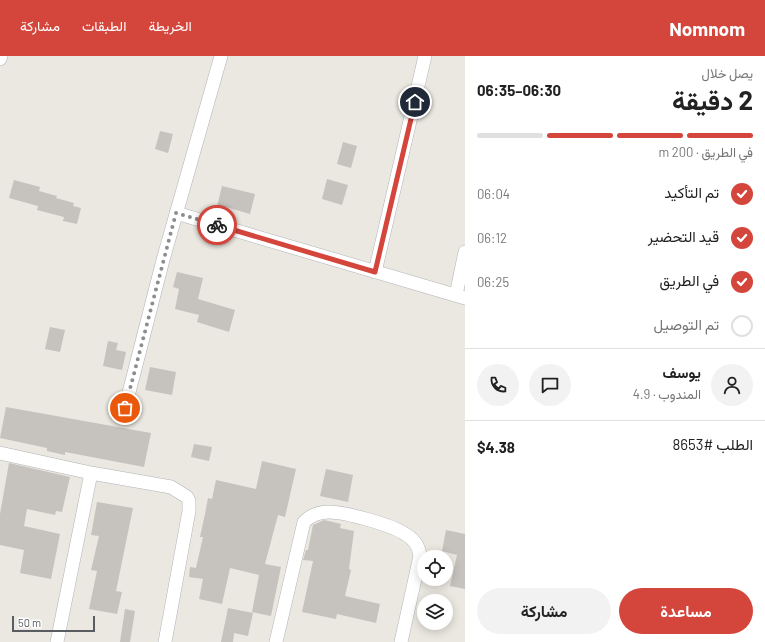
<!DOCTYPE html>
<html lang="ar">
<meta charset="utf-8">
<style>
body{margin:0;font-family:Barlow,Vazirmatn,sans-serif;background:#f2f2f2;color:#222;direction:rtl;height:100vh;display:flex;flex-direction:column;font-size:15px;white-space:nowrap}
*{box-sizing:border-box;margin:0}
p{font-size:13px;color:#767676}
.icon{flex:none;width:22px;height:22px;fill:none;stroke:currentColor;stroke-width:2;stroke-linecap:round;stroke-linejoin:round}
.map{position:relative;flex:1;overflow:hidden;direction:ltr}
.side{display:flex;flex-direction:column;background:#fff;width:300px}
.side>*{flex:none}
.tools{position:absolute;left:417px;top:494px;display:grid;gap:8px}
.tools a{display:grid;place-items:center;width:36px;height:36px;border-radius:50%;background:#fff;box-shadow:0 2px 10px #0003;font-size:20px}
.scale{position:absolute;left:12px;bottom:10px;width:83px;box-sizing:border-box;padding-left:4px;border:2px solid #595c60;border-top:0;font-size:11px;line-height:14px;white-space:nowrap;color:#595c60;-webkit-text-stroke:3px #fff;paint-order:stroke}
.pin{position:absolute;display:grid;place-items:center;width:34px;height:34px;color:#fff;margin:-17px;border:2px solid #fff;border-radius:50%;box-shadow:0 1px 4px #0007}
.courier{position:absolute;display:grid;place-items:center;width:40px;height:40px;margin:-20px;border:3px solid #d4453c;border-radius:50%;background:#fff;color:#222;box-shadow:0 1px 5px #0007}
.head em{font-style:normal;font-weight:700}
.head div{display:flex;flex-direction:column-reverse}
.head{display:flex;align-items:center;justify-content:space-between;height:68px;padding:0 12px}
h1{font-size:26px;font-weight:700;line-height:30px}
.bar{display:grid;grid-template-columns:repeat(4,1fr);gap:6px 4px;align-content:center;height:48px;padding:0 12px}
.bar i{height:5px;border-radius:3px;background:#e0e0e0}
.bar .on{background:#d4453c}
.bar p{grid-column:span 4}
.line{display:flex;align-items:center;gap:10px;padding:0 12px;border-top:1px solid #e0e0e0}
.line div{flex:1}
.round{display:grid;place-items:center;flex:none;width:42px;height:42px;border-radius:21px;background:#f2f2f2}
ol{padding:0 12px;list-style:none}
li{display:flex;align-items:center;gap:12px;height:44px}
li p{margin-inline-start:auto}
li .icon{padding:4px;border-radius:50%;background:#d4453c;color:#fff;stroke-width:4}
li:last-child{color:#767676}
li i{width:22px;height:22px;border:2px solid #e0e0e0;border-radius:50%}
.primary-button{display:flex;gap:8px;margin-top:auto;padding:8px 12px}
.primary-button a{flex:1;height:46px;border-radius:24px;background:#d4453c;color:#fff;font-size:16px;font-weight:700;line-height:46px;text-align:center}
.primary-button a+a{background:#f2f2f2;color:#222}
header{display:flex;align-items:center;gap:24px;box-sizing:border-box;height:56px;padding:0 20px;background:#d4453c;color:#fff}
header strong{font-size:19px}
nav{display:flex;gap:22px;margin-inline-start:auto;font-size:14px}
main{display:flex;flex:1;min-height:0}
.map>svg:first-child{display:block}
.building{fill:#c6c2be}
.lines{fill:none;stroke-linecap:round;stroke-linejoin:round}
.minor-casing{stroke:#b1b3b7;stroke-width:14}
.minor{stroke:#fff;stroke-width:13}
.done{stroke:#8c8d8d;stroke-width:4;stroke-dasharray:0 7.2}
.route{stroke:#d4453c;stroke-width:5}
</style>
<header>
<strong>Nomnom</strong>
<nav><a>الخريطة</a><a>الطبقات</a><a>مشاركة</a></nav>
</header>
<main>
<section class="side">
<div class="head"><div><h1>2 دقيقة</h1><p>يصل خلال</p></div><em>06:30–06:35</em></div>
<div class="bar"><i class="on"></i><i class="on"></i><i class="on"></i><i></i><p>في الطريق · 200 m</p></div>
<ol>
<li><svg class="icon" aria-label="check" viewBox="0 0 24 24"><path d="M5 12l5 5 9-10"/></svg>تم التأكيد<p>06:04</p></li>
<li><svg class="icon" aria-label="check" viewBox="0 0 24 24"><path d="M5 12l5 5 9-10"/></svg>قيد التحضير<p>06:12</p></li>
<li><svg class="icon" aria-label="check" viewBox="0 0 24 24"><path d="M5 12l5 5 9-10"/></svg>في الطريق<p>06:25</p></li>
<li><i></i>تم التوصيل</li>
</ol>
<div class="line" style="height:72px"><a class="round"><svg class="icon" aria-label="person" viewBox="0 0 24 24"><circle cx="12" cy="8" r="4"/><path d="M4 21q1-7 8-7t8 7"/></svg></a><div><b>يوسف</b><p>المندوب · 4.9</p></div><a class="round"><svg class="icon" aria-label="chat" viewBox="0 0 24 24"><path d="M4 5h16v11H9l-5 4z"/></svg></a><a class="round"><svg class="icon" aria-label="phone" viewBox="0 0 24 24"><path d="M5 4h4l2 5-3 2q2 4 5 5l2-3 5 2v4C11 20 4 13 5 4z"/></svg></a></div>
<div class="line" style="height:52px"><div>الطلب #8653</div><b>$4.38</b></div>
<div class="primary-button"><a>مساعدة</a><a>مشاركة</a></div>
</section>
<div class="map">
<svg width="465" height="586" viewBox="0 0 465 586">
<rect width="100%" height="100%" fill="#eae8e0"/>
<path class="building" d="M160 75 173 78 168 97 155 93Z
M343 86 357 90 351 112 337 108Z
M327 123 348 129 342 149 322 143Z
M14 124 40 131 39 135 57 140 56 142 74 147 73 150 81 152 77 168 63 165 64 161 37 154 38 150 9 142Z
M222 130 255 138 250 158 226 151 223 161 215 159Z
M177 216 203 222 198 243 235 254 229 276 197 266 199 259 175 253 179 233 173 231Z
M50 271 65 274 60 296 45 293Z
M108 285 118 287 116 294 126 296 122 314 103 310Z
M150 311 176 316 172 339 145 334Z
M6 351 151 377 144 411 65 396V399L47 395V392L0 382Z
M194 388 212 391 209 405 191 401Z
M262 405 296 413 285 461 278 459 265 508 281 511 271 560 252 556 259 519 230 512 222 548 199 543 203 523 189 521 190 511 196 512 203 481H200L205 458 208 442 212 443 216 424 256 433Z
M9 407 70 421 62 456 56 455 55 459 27 453 24 470 60 478 51 523 20 517 24 494 0 489V458Z
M326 413 353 419 348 446 320 440Z
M97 446 133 452 116 535 122 536 117 558 89 553 97 515 91 514 99 480 91 479Z
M324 464 341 468 340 472 354 475 349 513 351 514 345 540 380 548 376 567 337 558 336 563 302 556 313 505 303 504 306 494H308L313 469Z
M446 474 465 478V533L450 530 457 499 442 495Z
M228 552 253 557 248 580 234 577 233 586H221Z
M125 553 135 555 130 586H120Z"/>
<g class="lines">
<g class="minor-casing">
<path id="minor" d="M0 3 1 0
M176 157 465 242
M375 216 425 0
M456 239 465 196
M125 352 163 204 221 0
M0 397 91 417 171 431 187 441 189 445V455L165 586
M57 586 91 417
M276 586 304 466C310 460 319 456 329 456 345 456 392 469 405 478 414 483 419 490 420 500L401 586"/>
</g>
<use href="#minor" class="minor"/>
</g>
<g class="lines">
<path class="done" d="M125 352 176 157 217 169"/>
<path class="route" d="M217 169 375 216 415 46"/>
</g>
</svg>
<div class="tools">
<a><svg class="icon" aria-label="locate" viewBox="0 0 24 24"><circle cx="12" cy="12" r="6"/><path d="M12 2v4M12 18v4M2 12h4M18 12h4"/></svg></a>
<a><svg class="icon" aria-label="layers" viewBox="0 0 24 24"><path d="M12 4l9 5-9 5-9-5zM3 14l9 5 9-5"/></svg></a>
</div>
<div class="scale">50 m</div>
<div class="pin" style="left:125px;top:352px;background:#ea580c"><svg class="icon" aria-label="bag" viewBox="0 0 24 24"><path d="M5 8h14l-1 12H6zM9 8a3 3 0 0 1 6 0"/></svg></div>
<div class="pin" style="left:415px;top:46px;background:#1f2937"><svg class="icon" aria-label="home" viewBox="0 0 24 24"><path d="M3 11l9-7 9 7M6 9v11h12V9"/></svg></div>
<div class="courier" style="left:217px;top:169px"><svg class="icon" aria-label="bike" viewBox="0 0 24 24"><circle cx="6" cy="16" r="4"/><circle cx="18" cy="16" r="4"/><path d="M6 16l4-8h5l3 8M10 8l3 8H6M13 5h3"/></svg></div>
</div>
</main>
